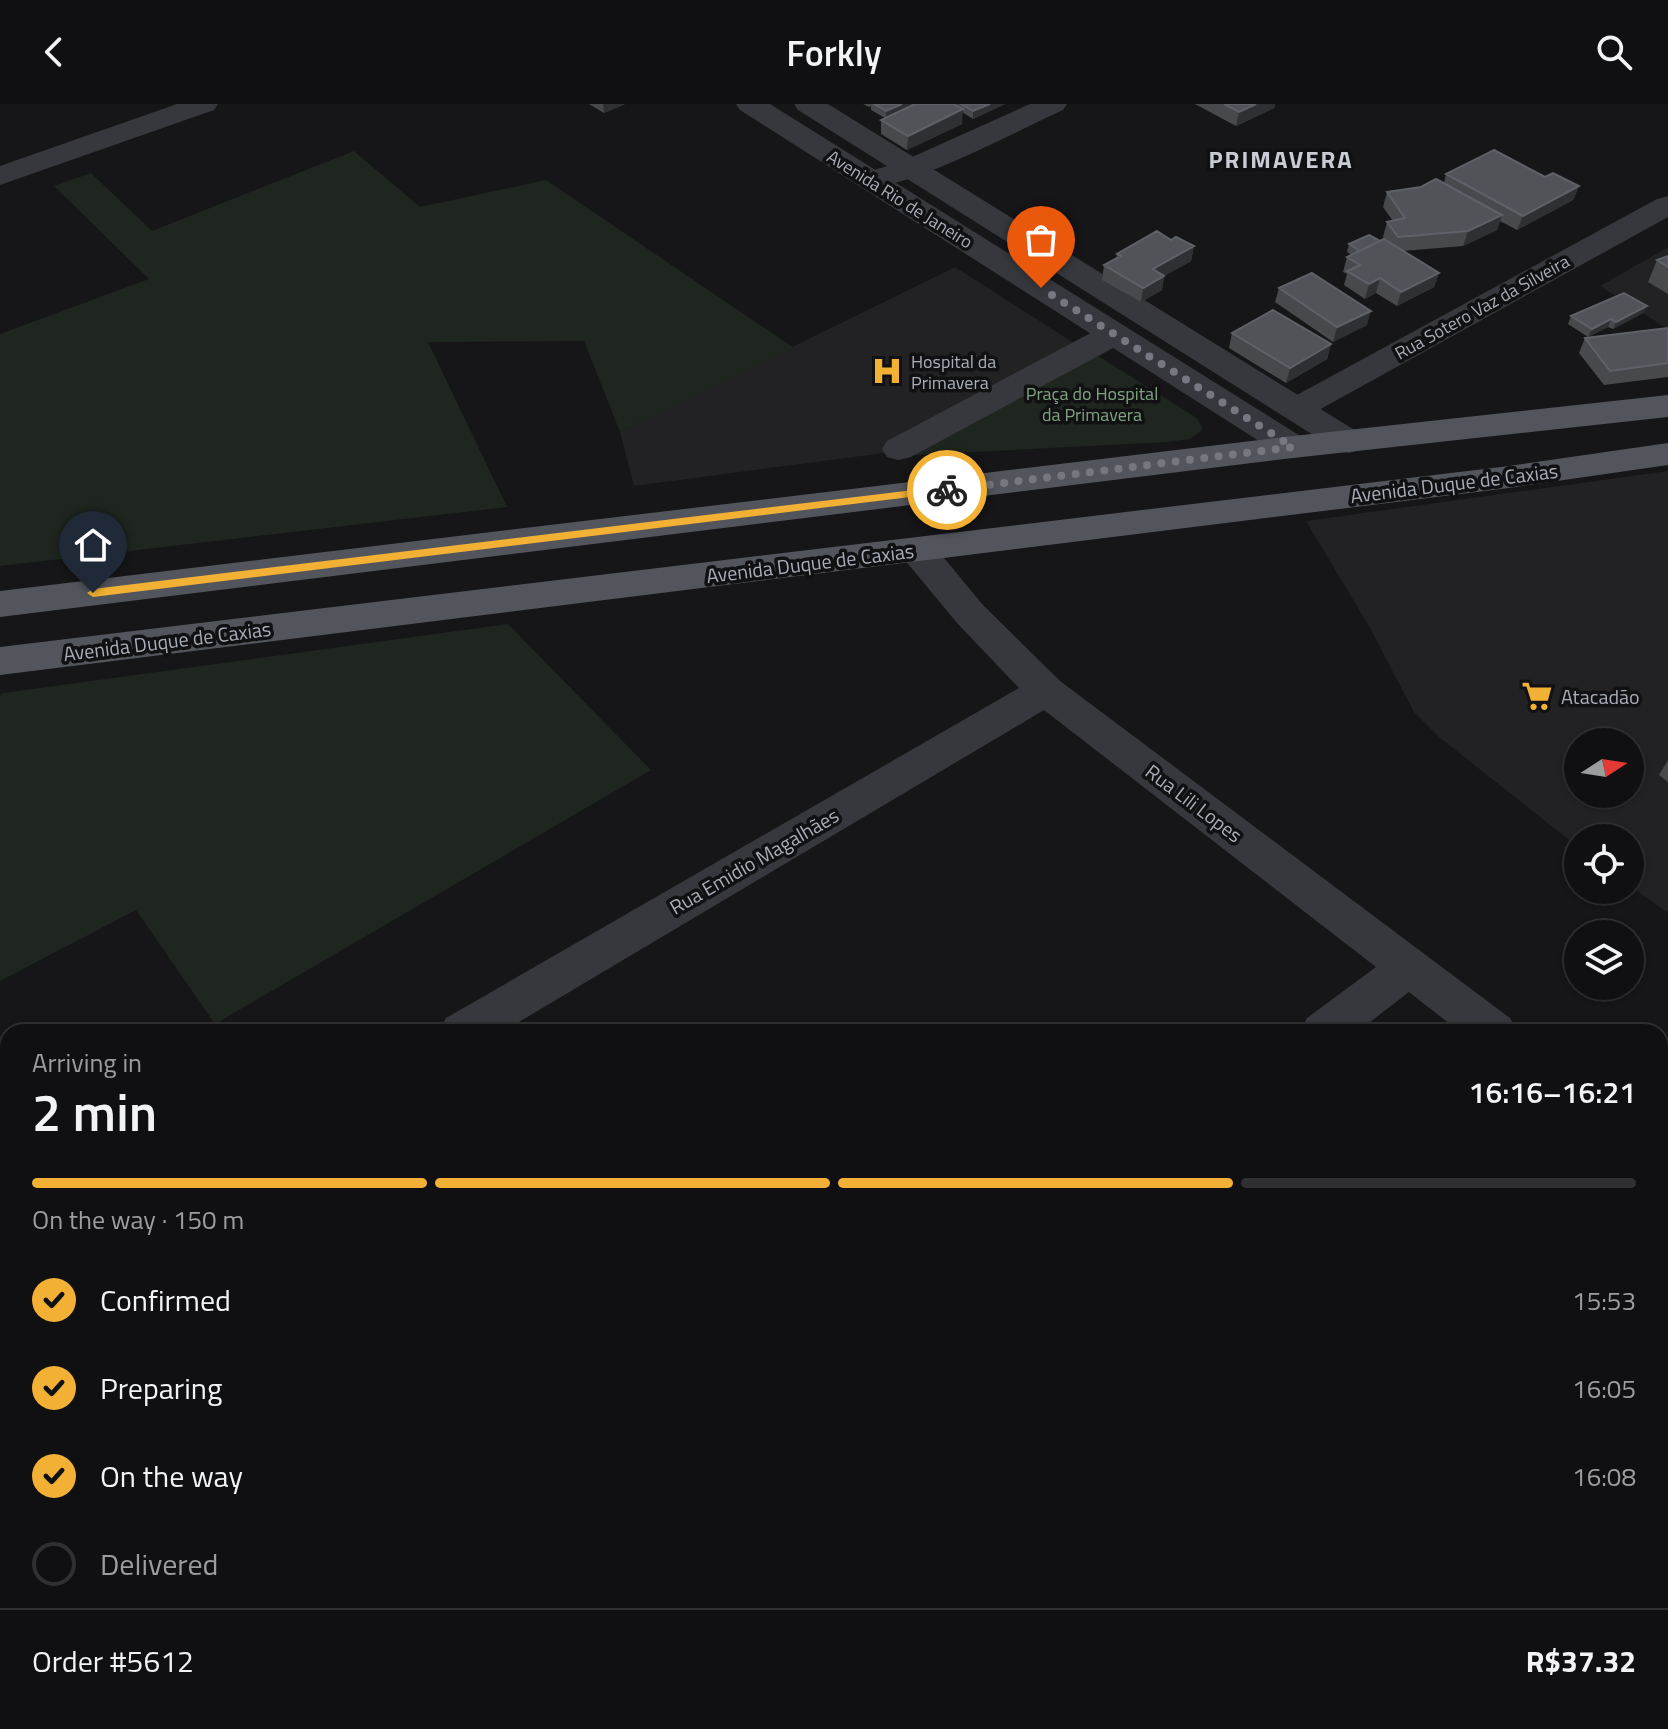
<!DOCTYPE html>
<meta charset="utf-8">
<style>
body{margin:0;font-family:"Titillium Web",sans-serif;background:#1e1e20;color:#f1f3f6;height:100vh;display:flex;flex-direction:column;font-size:30px;white-space:nowrap}
*{box-sizing:border-box;margin:0}
p{font-size:26px;color:#9c9d9f}
.icon{flex:none;width:44px;height:44px;fill:none;stroke:currentColor;stroke-width:2;stroke-linecap:round;stroke-linejoin:round}
.map{position:relative;flex:1;overflow:hidden}
.side{position:absolute;left:0px;top:920px;width:1668px;height:706px;display:flex;flex-direction:column;background:#101012;border-radius:24px 24px 0 0;box-shadow:0 2px 6px #0004,0 0 0 2px #303032}
.side>*{flex:none}
.needle{width:52px;rotate:78deg}
.buttons{position:absolute;left:1564px;top:624px;display:grid;gap:16px}
.buttons a{display:grid;place-items:center;width:80px;height:80px;border-radius:50%;background:#101012;box-shadow:0 2px 6px #0004,0 0 0 2px #303032;font-size:40px}
.pin{position:absolute;display:grid;place-items:center;width:68px;height:68px;color:#fff;margin:-82px -34px;border-radius:50% 50% 50% 0;rotate:-45deg;box-shadow:0 0 8px #0007}
.pin .icon{rotate:45deg}
.courier{position:absolute;display:grid;place-items:center;width:80px;height:80px;margin:-40px;border:6px solid #f2b134;border-radius:50%;background:#fff;color:#222;box-shadow:0 2px 10px #0007}
.head em{font-style:normal;font-weight:600}
.head div{display:flex;flex-direction:column-reverse}
.head{display:flex;align-items:center;justify-content:space-between;height:136px;padding:0 32px}
h1{font-size:52px;font-weight:600;line-height:60px}
.bar{display:grid;grid-template-columns:repeat(4,1fr);gap:12px 8px;align-content:center;height:96px;padding:0 32px}
.bar i{height:10px;border-radius:6px;background:#303032}
.bar .current{background:#f2b134}
.bar p{grid-column:span 4}
.line{display:flex;align-items:center;gap:20px;padding:0 32px;border-top:2px solid #303032}
.line div{flex:1}
ol{padding:0 32px;list-style:none}
li{display:flex;align-items:center;gap:24px;height:88px}
li p{margin-inline-start:auto}
li .icon{padding:8px;border-radius:50%;background:#f2b134;color:#111;stroke-width:4}
li:last-child{color:#9c9d9f}
li i{width:44px;height:44px;border:4px solid #303032;border-radius:50%}
header{display:flex;justify-content:space-between;align-items:center;height:104px;padding:0 32px;background:#101012;font-size:36px;font-weight:600}
.map>svg:first-child{display:block}
.built{fill:#222225;fill-rule:evenodd}
.green{fill:#1e261f}
.lines{fill:none;stroke-linecap:round;stroke-linejoin:round}
.minor{fill:#37383d;fill-rule:evenodd}
.tertiary{fill:#37383d;fill-rule:evenodd}
.primary{fill:#53555c;fill-rule:evenodd}
.wall{fill:#47494d}
.shaded-wall{fill:#2f3033}
.building{fill:#525359;stroke:#5f6168;stroke-width:2}
.route{fill:#f2b134}
.done{stroke:#757880;stroke-width:8;stroke-dasharray:0 14.4}
.labels{text-anchor:middle;dominant-baseline:central;stroke-width:7;stroke-linejoin:round;paint-order:stroke}
.far-street-label{font-size:18px;fill:#a8adb8;stroke:#111113}
.far-poi-label{font-size:18px;fill:#a8adb8;stroke:#111113;text-anchor:start}
.far-park-label{font-size:18px;fill:#7fa381;stroke:#111113}
.street-label{font-size:20px;fill:#a8adb8;stroke:#111113}
.poi-label{font-size:20px;fill:#a8adb8;stroke:#111113;text-anchor:start}
.far-district-label{font-size:24px;font-weight:bold;letter-spacing:2px;fill:#c9ccd4;stroke:#111113}
</style>
<header><svg class="icon" aria-label="back" viewBox="0 0 24 24"><path d="M15 5l-7 7 7 7"/></svg>Forkly<svg class="icon" aria-label="search" viewBox="0 0 24 24"><circle cx="10" cy="10" r="6"/><path d="M15 15l6 6"/></svg></header>
<div class="map">
<svg width="1668" height="1625" viewBox="0 0 1668 1625">
<rect width="100%" height="100%" fill="#161618"/>
<path class="built" d="M1668 143V225L1600 182Z
M955 163 1074 239 884 349 634 382 620 328Z
M1668 367V809L1630 782V734H1578V743L1439 633 1414 608 1369 522 1306 417ZM1578 638H1630V690H1578Z"/>
<path class="green" d="M354 47 420 103 546 76 794 244 620 328 584 237 428 238 507 403 0 462V230L149 175 54 82 91 69 152 127Z
M1095 250 1197 314 1203 325 1190 335 1167 338 897 352Z
M508 520 651 666 215 920 136 806 0 877V592L3 589Z"/>
<g class="lines">
<path class="minor" d="M177 0H218L214 6 0 81V62Z
M1030 0H1067L1063 6C1022 24 898 92 860 82L855 76 860 70 901 58Z
M1668 92V113L1308 312 1296 316 1284 312 1279 305 1284 298 1657 95Z
M1114 220 1126 223 1130 230 1126 237 911 353 899 356 887 353 882 345 887 337 1102 223Z
M917 434 930 437 983 501 1060 577 1510 914 1517 928H1460L1409 888 1357 928H1300L1307 914 1376 863 1044 606 502 928H439L446 914 1019 584 957 519 904 455 899 446 904 437Z
M1660 1034 1668 1037V1084L1660 1081Z
M8 1179V1229L0 1232V1182Z
M1668 1486V1550L1660 1553V1489Z
M373 1618H439L436 1625H370Z
M1541 1618H1604L1601 1625H1538Z"/>
<path class="tertiary" d="M736 0H770L1305 335 1310 343 1305 351 1293 354 1281 351 740 6Z
M794 0H828L1361 330 1366 338 1361 346 1349 349 1337 346 798 6Z"/>
<path class="primary" d="M1668 291V313L1293 354 0 513V487L1293 332Z
M1668 339V361L1509 384 0 571V543L1509 362Z
M0 1563 8 1567V1618H34L32 1625H0Z"/>
</g>
<path class="wall" d="M589 0H625L604 9Z
M863 0H1005L973 15 962 8V20L907 46 881 30V16L885 14 871 6V2L869 3Z
M1195 0H1275L1274 4 1236 22Z
M1446 70 1545 73 1579 82 1573 96 1517 126 1500 117 1497 126 1463 142 1403 147 1439 169 1434 183 1397 202 1376 189 1365 195 1344 181 1347 170 1343 168 1347 153 1352 151 1347 148 1349 140 1386 137 1383 133 1387 118 1393 117 1383 103 1387 88 1444 79Z
M1171 136 1194 142 1191 157 1164 172 1162 186 1141 198 1102 176 1104 161 1116 155 1117 150Z
M1668 152V190L1648 178 1657 156Z
M1279 184 1367 221 1333 238 1275 198Z
M1643 209 1613 225 1608 223 1588 233 1568 220 1571 212Z
M1668 224V273L1604 281 1579 249 1585 234Z
M1232 229 1331 240 1327 255 1286 279 1229 244Z
M1668 656V678L1659 671Z"/>
<path class="shaded-wall" d="M603 0H625L604 9Z
M902 0H914L886 15V7Z
M990 0H1005L973 15V7Z
M1256 0H1275L1274 4 1236 22 1239 8Z
M963 5 962 20 907 46 908 32Z
M1579 82 1573 96 1517 126 1523 112Z
M1502 111 1497 126 1463 142 1468 127Z
M1194 142 1191 157 1164 172 1162 186 1141 198 1143 184 1153 165Z
M1439 169 1434 183 1397 202 1401 188Z
M1380 174 1376 189 1365 195 1369 180Z
M1647 202 1643 209 1613 225 1616 218Z
M1371 207 1367 221 1333 238 1337 223Z
M1611 215 1608 223 1588 233 1592 225Z
M1331 240 1327 255 1286 279 1290 264Z"/>
<path class="building" d="M874 0H902L886 7Z
M915 0H953L963 5 908 32 881 16Z
M961 0H990L973 7Z
M1224 0H1256L1239 8Z
M1494 46 1545 73 1553 69 1579 82 1523 112 1446 70Z
M1436 75 1502 111 1468 127 1398 133 1387 118 1405 114 1387 88 1421 83Z
M1157 127 1171 136 1176 133 1194 142 1153 165 1164 172 1143 184 1104 161 1121 152 1117 150Z
M1369 131 1380 137 1360 147 1349 140Z
M1384 135 1439 169 1401 188 1380 174 1369 180 1347 167 1360 161 1347 153Z
M1668 152V163L1657 156Z
M1312 169 1371 207 1337 223 1279 184Z
M1624 189 1647 202 1616 218 1611 215 1592 225 1571 212Z
M1273 206 1331 240 1290 264 1232 229Z
M1668 224V259L1610 267 1585 234Z"/>
<path class="route" d="M947 382 952 386 951 388 93 493 87 489 93 485Z"/>
<g class="lines">
<path class="done" d="M947 386 1293 343 1041 184"/>
</g>
<defs>
<g id="hospital-bare" transform="scale(2.4)"><path d="M-5-5h3v3.5h4V-5h3V5h-3V1.5h-4V5h-3Z" fill="#f2b134" stroke="#111113" stroke-width="2.5" paint-order="stroke"/></g>
<g id="supermarket-bare" transform="scale(2.4)"><path d="M-6-5.5h2.5l.6 2H6L4.5 2H-2.5L-4.4-4H-6ZM-1.5 3.2a1.3 1.3 0 1 0 .1 0ZM3 3.2a1.3 1.3 0 1 0 .1 0Z" fill="#f2b134" stroke="#111113" stroke-width="2.5" paint-order="stroke"/></g>
</defs>
<g fill-rule="evenodd">
<use href="#hospital-bare" x="887" y="267"/>
<use href="#supermarket-bare" x="1537" y="592"/>
</g>
<g class="labels">
<g class="far-street-label">
<text transform="translate(900 95) rotate(32)">Avenida Rio de Janeiro</text>
<text transform="translate(1482 203) rotate(-29)">Rua Sotero Vaz da Silveira</text>
</g>
<g class="far-poi-label">
<text x="911" y="257">Hospital da<tspan x="911" dy="21">Primavera</tspan></text>
</g>
<g class="far-park-label">
<text x="1092" y="289">Praça do Hospital<tspan x="1092" dy="21">da Primavera</tspan></text>
</g>
<g class="street-label">
<text transform="translate(1454 379) rotate(-7)">Avenida Duque de Caxias</text>
<text transform="translate(810 459) rotate(-7)">Avenida Duque de Caxias</text>
<text transform="translate(167 537) rotate(-7)">Avenida Duque de Caxias</text>
<text transform="translate(1194 699) rotate(37)">Rua Lili Lopes</text>
<text transform="translate(754 757) rotate(-30)">Rua Emidio Magalhães</text>
</g>
<g class="poi-label">
<text x="1561" y="592">Atacadão</text>
</g>
<g class="far-district-label">
<text x="1281" y="55">PRIMAVERA</text>
</g>
</g>
</svg>
<div class="buttons">
<a><svg class="needle" viewBox="-14 -14 28 28"><path d="M0-13l5 13h-10z" fill="#e53935"/><path d="M0 13l5-13h-10z" fill="#9c9d9f"/></svg></a>
<a><svg class="icon" aria-label="locate" viewBox="0 0 24 24"><circle cx="12" cy="12" r="6"/><path d="M12 2v4M12 18v4M2 12h4M18 12h4"/></svg></a>
<a><svg class="icon" aria-label="layers" viewBox="0 0 24 24"><path d="M12 4l9 5-9 5-9-5zM3 14l9 5 9-5"/></svg></a>
</div>
<div class="pin" style="left:1041px;top:184px;background:#ea580c"><svg class="icon" aria-label="bag" viewBox="0 0 24 24"><path d="M5 8h14l-1 12H6zM9 8a3 3 0 0 1 6 0"/></svg></div>
<div class="pin" style="left:93px;top:489px;background:#1f2937"><svg class="icon" aria-label="home" viewBox="0 0 24 24"><path d="M3 11l9-7 9 7M6 9v11h12V9"/></svg></div>
<div class="courier" style="left:947px;top:386px"><svg class="icon" aria-label="bike" viewBox="0 0 24 24"><circle cx="6" cy="16" r="4"/><circle cx="18" cy="16" r="4"/><path d="M6 16l4-8h5l3 8M10 8l3 8H6M13 5h3"/></svg></div>
<section class="side">
<div class="head"><div><h1>2 min</h1><p>Arriving in</p></div><em>16:16–16:21</em></div>
<div class="bar"><i class="current"></i><i class="current"></i><i class="current"></i><i></i><p>On the way · 150 m</p></div>
<ol>
<li><svg class="icon" aria-label="check" viewBox="0 0 24 24"><path d="M5 12l5 5 9-10"/></svg>Confirmed<p>15:53</p></li>
<li><svg class="icon" aria-label="check" viewBox="0 0 24 24"><path d="M5 12l5 5 9-10"/></svg>Preparing<p>16:05</p></li>
<li><svg class="icon" aria-label="check" viewBox="0 0 24 24"><path d="M5 12l5 5 9-10"/></svg>On the way<p>16:08</p></li>
<li><i></i>Delivered</li>
</ol>
<div class="line" style="height:104px"><div>Order #5612</div><b>R$37.32</b></div>
</section>
</div>
